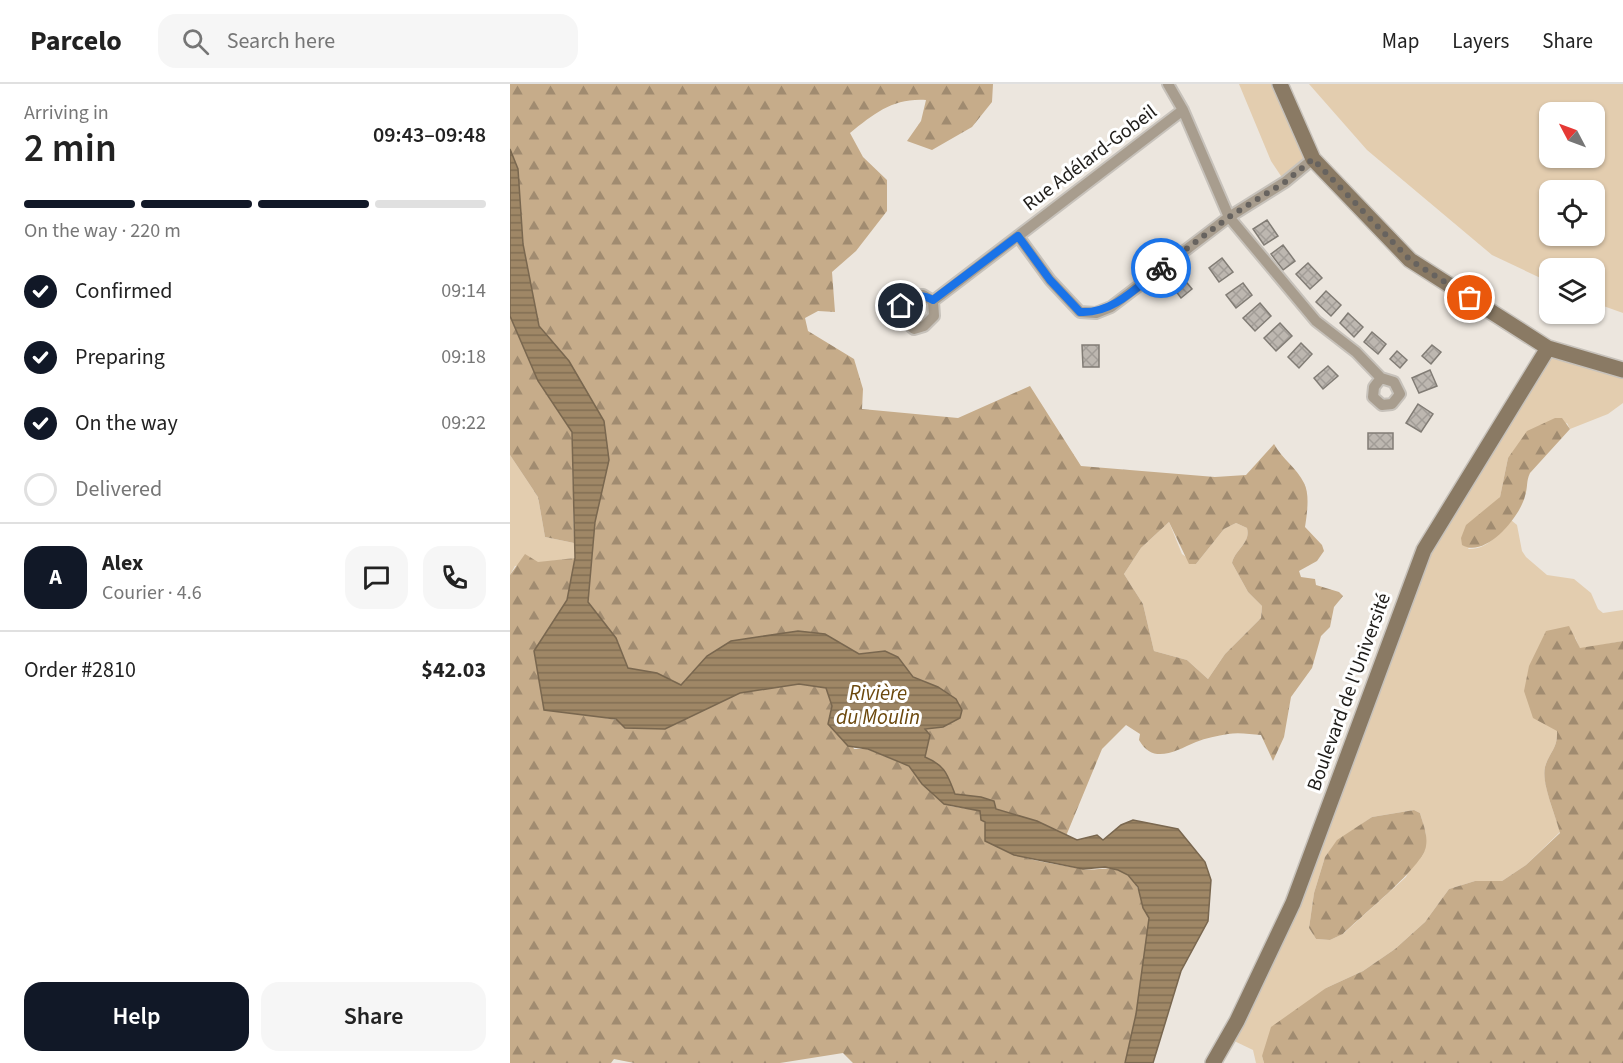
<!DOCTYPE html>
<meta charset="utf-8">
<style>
body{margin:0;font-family:"Source Sans 3",sans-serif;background:#f6f6f6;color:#222;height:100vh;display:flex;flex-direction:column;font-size:22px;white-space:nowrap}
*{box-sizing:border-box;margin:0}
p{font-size:20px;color:#767676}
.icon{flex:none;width:33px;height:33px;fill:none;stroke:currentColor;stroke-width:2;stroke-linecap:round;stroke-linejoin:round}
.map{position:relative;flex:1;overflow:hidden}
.details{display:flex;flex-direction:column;background:#fff;width:510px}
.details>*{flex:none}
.needle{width:39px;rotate:311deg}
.fabs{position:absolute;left:1029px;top:18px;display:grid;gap:12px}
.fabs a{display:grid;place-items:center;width:66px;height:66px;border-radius:12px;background:#fff;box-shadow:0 2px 4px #0004;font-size:30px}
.pin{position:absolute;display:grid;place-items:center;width:51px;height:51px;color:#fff;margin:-26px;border:3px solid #fff;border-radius:50%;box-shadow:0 2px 6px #0007}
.courier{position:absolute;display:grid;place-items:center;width:60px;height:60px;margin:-30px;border:4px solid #1a73e8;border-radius:50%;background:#fff;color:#222;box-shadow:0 2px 8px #0007}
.head em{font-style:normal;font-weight:600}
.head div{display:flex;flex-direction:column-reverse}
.head{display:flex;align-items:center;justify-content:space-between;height:102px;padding:0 24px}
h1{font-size:39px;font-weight:600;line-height:45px}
.bar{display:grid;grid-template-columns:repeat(4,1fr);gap:9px 6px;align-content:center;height:72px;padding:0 24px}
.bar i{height:8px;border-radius:4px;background:#e0e0e0}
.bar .on{background:#111827}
.bar p{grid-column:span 4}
.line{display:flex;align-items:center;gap:15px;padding:0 24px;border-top:2px solid #e0e0e0}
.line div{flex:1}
.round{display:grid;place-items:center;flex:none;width:63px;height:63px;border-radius:18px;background:#f6f6f6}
ol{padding:0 24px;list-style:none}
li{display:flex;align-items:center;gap:18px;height:66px}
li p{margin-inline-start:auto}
li .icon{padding:6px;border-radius:50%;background:#111827;color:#fff;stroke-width:4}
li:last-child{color:#767676}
li i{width:33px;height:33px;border:3px solid #e0e0e0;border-radius:50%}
.cta{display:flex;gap:12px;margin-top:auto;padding:12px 24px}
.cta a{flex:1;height:69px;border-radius:18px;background:#111827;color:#fff;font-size:24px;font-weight:600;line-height:69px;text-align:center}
.cta a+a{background:#f6f6f6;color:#222}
header{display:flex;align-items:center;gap:36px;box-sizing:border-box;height:84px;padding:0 30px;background:#fff;border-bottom:2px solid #e0e0e0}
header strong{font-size:28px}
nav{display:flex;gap:33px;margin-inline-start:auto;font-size:21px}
.search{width:420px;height:54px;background:#f6f6f6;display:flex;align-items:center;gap:15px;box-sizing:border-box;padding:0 21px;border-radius:18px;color:#767676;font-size:22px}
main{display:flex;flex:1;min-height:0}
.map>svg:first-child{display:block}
.green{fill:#e3cdaf;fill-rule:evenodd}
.forest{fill:url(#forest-firs);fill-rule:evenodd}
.water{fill:url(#water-rules);stroke:#79674f;stroke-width:1.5}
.building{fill:url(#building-cross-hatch);stroke:#817c75;stroke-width:1.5}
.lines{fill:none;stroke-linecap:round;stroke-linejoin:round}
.minor-casing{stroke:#c7c2bb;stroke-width:14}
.secondary-casing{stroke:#c7c2bb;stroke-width:18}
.minor{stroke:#a89d8e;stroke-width:10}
.secondary{stroke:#8a7a64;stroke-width:15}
.done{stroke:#67635f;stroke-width:6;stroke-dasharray:0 10.8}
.route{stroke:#1a73e8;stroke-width:8}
.labels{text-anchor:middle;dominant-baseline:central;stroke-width:6;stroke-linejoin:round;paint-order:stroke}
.street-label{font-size:20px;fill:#1f1d1a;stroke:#fff}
.water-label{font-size:21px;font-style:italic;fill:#6c490e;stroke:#fff}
</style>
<header>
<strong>Parcelo</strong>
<div class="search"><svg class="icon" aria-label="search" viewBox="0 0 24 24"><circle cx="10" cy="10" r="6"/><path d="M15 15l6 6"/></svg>Search here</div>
<nav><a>Map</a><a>Layers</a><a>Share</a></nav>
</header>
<main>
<section class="details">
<div class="head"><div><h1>2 min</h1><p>Arriving in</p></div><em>09:43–09:48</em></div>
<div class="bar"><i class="on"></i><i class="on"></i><i class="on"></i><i></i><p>On the way · 220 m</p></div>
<ol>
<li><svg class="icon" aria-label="check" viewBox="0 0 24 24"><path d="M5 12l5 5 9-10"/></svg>Confirmed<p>09:14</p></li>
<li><svg class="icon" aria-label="check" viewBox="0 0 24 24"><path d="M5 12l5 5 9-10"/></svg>Preparing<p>09:18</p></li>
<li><svg class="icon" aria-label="check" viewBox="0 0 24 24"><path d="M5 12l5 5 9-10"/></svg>On the way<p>09:22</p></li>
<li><i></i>Delivered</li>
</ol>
<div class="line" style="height:108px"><b class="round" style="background:#111827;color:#fff">A</b><div><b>Alex</b><p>Courier · 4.6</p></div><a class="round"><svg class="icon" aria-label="chat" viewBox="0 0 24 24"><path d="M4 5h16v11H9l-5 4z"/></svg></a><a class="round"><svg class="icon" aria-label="phone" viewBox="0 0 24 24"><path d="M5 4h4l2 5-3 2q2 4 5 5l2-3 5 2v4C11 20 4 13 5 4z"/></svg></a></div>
<div class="line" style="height:78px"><div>Order #2810</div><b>$42.03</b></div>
<div class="cta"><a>Help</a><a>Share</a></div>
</section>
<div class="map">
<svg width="1113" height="979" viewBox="0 0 1113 979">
<defs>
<pattern id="forest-firs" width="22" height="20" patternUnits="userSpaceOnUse" patternTransform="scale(1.5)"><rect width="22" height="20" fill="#c6ac8a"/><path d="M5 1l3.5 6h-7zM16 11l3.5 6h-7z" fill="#a08b70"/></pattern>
<pattern id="water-rules" width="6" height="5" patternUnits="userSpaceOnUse" patternTransform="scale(1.5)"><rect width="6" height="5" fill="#9f8766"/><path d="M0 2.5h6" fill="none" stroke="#816e53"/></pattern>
<pattern id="building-cross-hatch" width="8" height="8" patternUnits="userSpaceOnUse" patternTransform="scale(1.5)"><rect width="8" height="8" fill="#bdb7b0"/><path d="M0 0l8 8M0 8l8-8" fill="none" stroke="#a29d97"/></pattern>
</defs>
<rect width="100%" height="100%" fill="#ece6de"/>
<path class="green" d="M729 0H770L803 75 775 98 761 77Z
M799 0H1113V229L1085 219 1084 184H1040L1039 198 982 171 857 66ZM1040 28H1084V74H1040ZM1040 106H1084V152H1040Z
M1038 264 1113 286V319L1098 330 1060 345 1057 339 998 374 990 413 958 465C978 466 989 449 1001 436L1007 441 1012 467 1016 473 1037 491 1064 495 1081 509 1088 525 1093 529 1113 526V557L1070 565 1065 553 1047 647C1048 665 1039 668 1035 683 1031 698 1046 733 1050 748L1016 781 992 797H965L939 805 915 838 885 865 853 887 816 904 752 972 754 979H746L743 966 718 954 783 819 914 466ZM904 726 910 729 916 750 896 793 833 850 820 856 806 855 799 844 804 809 815 773 827 757 862 733Z
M0 371 28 413 35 453 64 459 65 474 5 482 0 491Z
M659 438 672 470 686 480 714 445 726 439 737 444C741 459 725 465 722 479L738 508 752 522 751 534 715 570 698 595 677 576 644 567 633 520 614 490 631 464Z"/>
<path class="forest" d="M0 0H483L482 18 462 43 422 66 397 57 411 37 416 16C383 14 365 29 340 49L353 73 377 96V127L346 167 322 188 325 228 308 227 295 234 298 247 344 275 353 305 352 325 448 334 520 302 571 382 705 393 736 391 764 360C772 375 787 384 794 399 800 410 797 430 795 443L812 461 814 467 807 477 789 487 791 493 805 495 806 501 829 508 833 512 824 523 820 543 811 552 802 584 781 613 774 653 763 677 751 651C740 650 728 648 718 650 707 652 696 654 686 658 665 667 643 681 629 656L630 650 616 641 592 665 556 752 527 737 486 725 471 713 444 710C438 692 434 681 415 673L420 651 415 644 433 643 450 634 428 603 403 593 388 573 375 567 349 570 315 550 197 572 171 601 147 589 118 584 106 554 78 518 85 438 59 277 29 242 13 160 8 85 0 65ZM659 438 679 480H686L714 445 726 439 737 444C741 459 725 465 722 479L738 508 752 522 751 534 715 570 698 595 677 576 644 567 633 520 614 490 631 464Z
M0 232 28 297 62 348 64 459 35 453 28 413 0 371Z
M1045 334H1052L1060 345 1020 389C1016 397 1018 403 1015 412 1010 433 975 475 952 461L951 454 956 441 990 413 998 374 1017 347Z
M15 470 28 478 65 474 57 516 24 567 34 626 69 629 155 645 230 609 289 600 317 604 322 622 344 665H357L399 682 412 700 440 722 471 727C474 736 477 748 482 757 492 774 553 781 572 785 589 788 605 778 620 793 632 805 631 821 639 834L626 930 615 979H343L333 969 270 979H124L104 975 101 979H0V491Z
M1059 542 1070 564 1113 557V979H754L752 972 761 943 816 904 853 887 885 865 915 838 939 805 965 797H992L1016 781 1050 749C1046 732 1031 699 1035 683 1039 668 1048 665 1047 647L1023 634 1014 607 1019 582 1036 547Z
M904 726 910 729C913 740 918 751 916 762 914 782 850 833 833 850L820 856 806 855 799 844 804 809 815 773 827 756 862 733Z"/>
<path class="water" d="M0 65 8 85 13 160 29 242 59 277 94 337 99 376 85 438 78 518 106 554 118 584 147 589 171 601 197 572 221 557 288 547 315 550 349 570 375 567 388 573 403 593 428 603 446 615 452 626 450 634 433 643 415 645 420 651 415 673C436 682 437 690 445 710L471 713 484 717 486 725 527 737 567 756 587 751 593 756 611 741 623 736 668 745 695 778 701 796 698 837 671 887 643 979H615L626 930 639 834 633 824 628 803 618 791 608 786 595 783 573 785 504 771 475 757V738L471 736 470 727 434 720 412 700 399 682 358 665 338 662 318 640 322 622 316 604 289 600 230 609 155 645 115 644 106 635 34 626 24 567 57 516 65 474 62 348 28 297 0 232Z"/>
<path class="building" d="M757 136 768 152 754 161 743 145Z
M773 161 785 177 773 186 761 170Z
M712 174 723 188 709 198 699 184Z
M798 179 812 194 800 205 786 190Z
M673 194 682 205 671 214 662 202Z
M733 199 742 211 726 224 716 211Z
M816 207 831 221 821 232 806 218Z
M750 219 761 232 745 247 733 234Z
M838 229 853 243 844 253 830 239Z
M770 239 782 252 766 267 754 254Z
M862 248 876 260 868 270 854 258Z
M791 259 802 270 789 284 778 273Z
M572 261H589V283H573Z
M922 261 931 268 921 280 912 272Z
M887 267 897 276 890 284 880 275Z
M818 282 828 292 813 305 804 294Z
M920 286 927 302 909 309 902 294Z
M908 320 923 330 911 348 896 339Z
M858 349H883V365H858Z"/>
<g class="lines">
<g class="minor-casing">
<path id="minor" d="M658 0 673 26 719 133 806 237 846 268 871 294 884 298 890 310 882 320 872 321 863 313 864 303 871 294
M508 152 540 196 570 228 586 229 601 223 719 133 775 98 803 75
M413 211 423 217 424 232 414 242 404 245 393 236 391 222 401 213Z
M423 217 673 26"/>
</g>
<g class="secondary-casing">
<path id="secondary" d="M770 0 803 75 900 176 1038 264 1113 286
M703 979 727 937 783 819 914 466 1038 264"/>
</g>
<use href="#minor" class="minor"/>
<use href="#secondary" class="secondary"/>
</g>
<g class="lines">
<path class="done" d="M651 184 719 133 775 98 803 75 900 176 960 214"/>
<path class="route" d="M391 222C403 212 410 209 423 216L508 152 540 196 570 228C603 230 627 203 651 184"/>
</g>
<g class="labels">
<g class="street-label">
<text transform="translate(580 74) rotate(-37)">Rue Adélard-Gobeil</text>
<text transform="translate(839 608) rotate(-70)">Boulevard de l'Université</text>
</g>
<g class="water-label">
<text x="368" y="609">Rivière<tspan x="368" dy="24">du Moulin</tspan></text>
</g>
</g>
</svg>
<div class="fabs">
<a><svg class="needle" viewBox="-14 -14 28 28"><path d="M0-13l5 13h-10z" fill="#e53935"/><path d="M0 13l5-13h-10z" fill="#767676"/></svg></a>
<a><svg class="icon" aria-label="locate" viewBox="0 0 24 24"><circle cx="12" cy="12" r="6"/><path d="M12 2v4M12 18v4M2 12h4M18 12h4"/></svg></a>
<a><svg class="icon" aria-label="layers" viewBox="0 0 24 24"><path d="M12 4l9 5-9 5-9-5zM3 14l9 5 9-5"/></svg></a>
</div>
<div class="pin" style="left:960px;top:214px;background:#ea580c"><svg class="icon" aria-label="bag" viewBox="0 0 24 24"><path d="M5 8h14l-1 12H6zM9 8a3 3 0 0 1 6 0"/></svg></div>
<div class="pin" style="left:391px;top:222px;background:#1f2937"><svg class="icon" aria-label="home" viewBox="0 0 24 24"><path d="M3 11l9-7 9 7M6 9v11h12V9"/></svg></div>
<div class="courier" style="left:651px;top:184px"><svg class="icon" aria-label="bike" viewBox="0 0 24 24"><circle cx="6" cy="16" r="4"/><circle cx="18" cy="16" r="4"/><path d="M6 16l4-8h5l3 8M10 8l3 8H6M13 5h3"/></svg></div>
</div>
</main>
